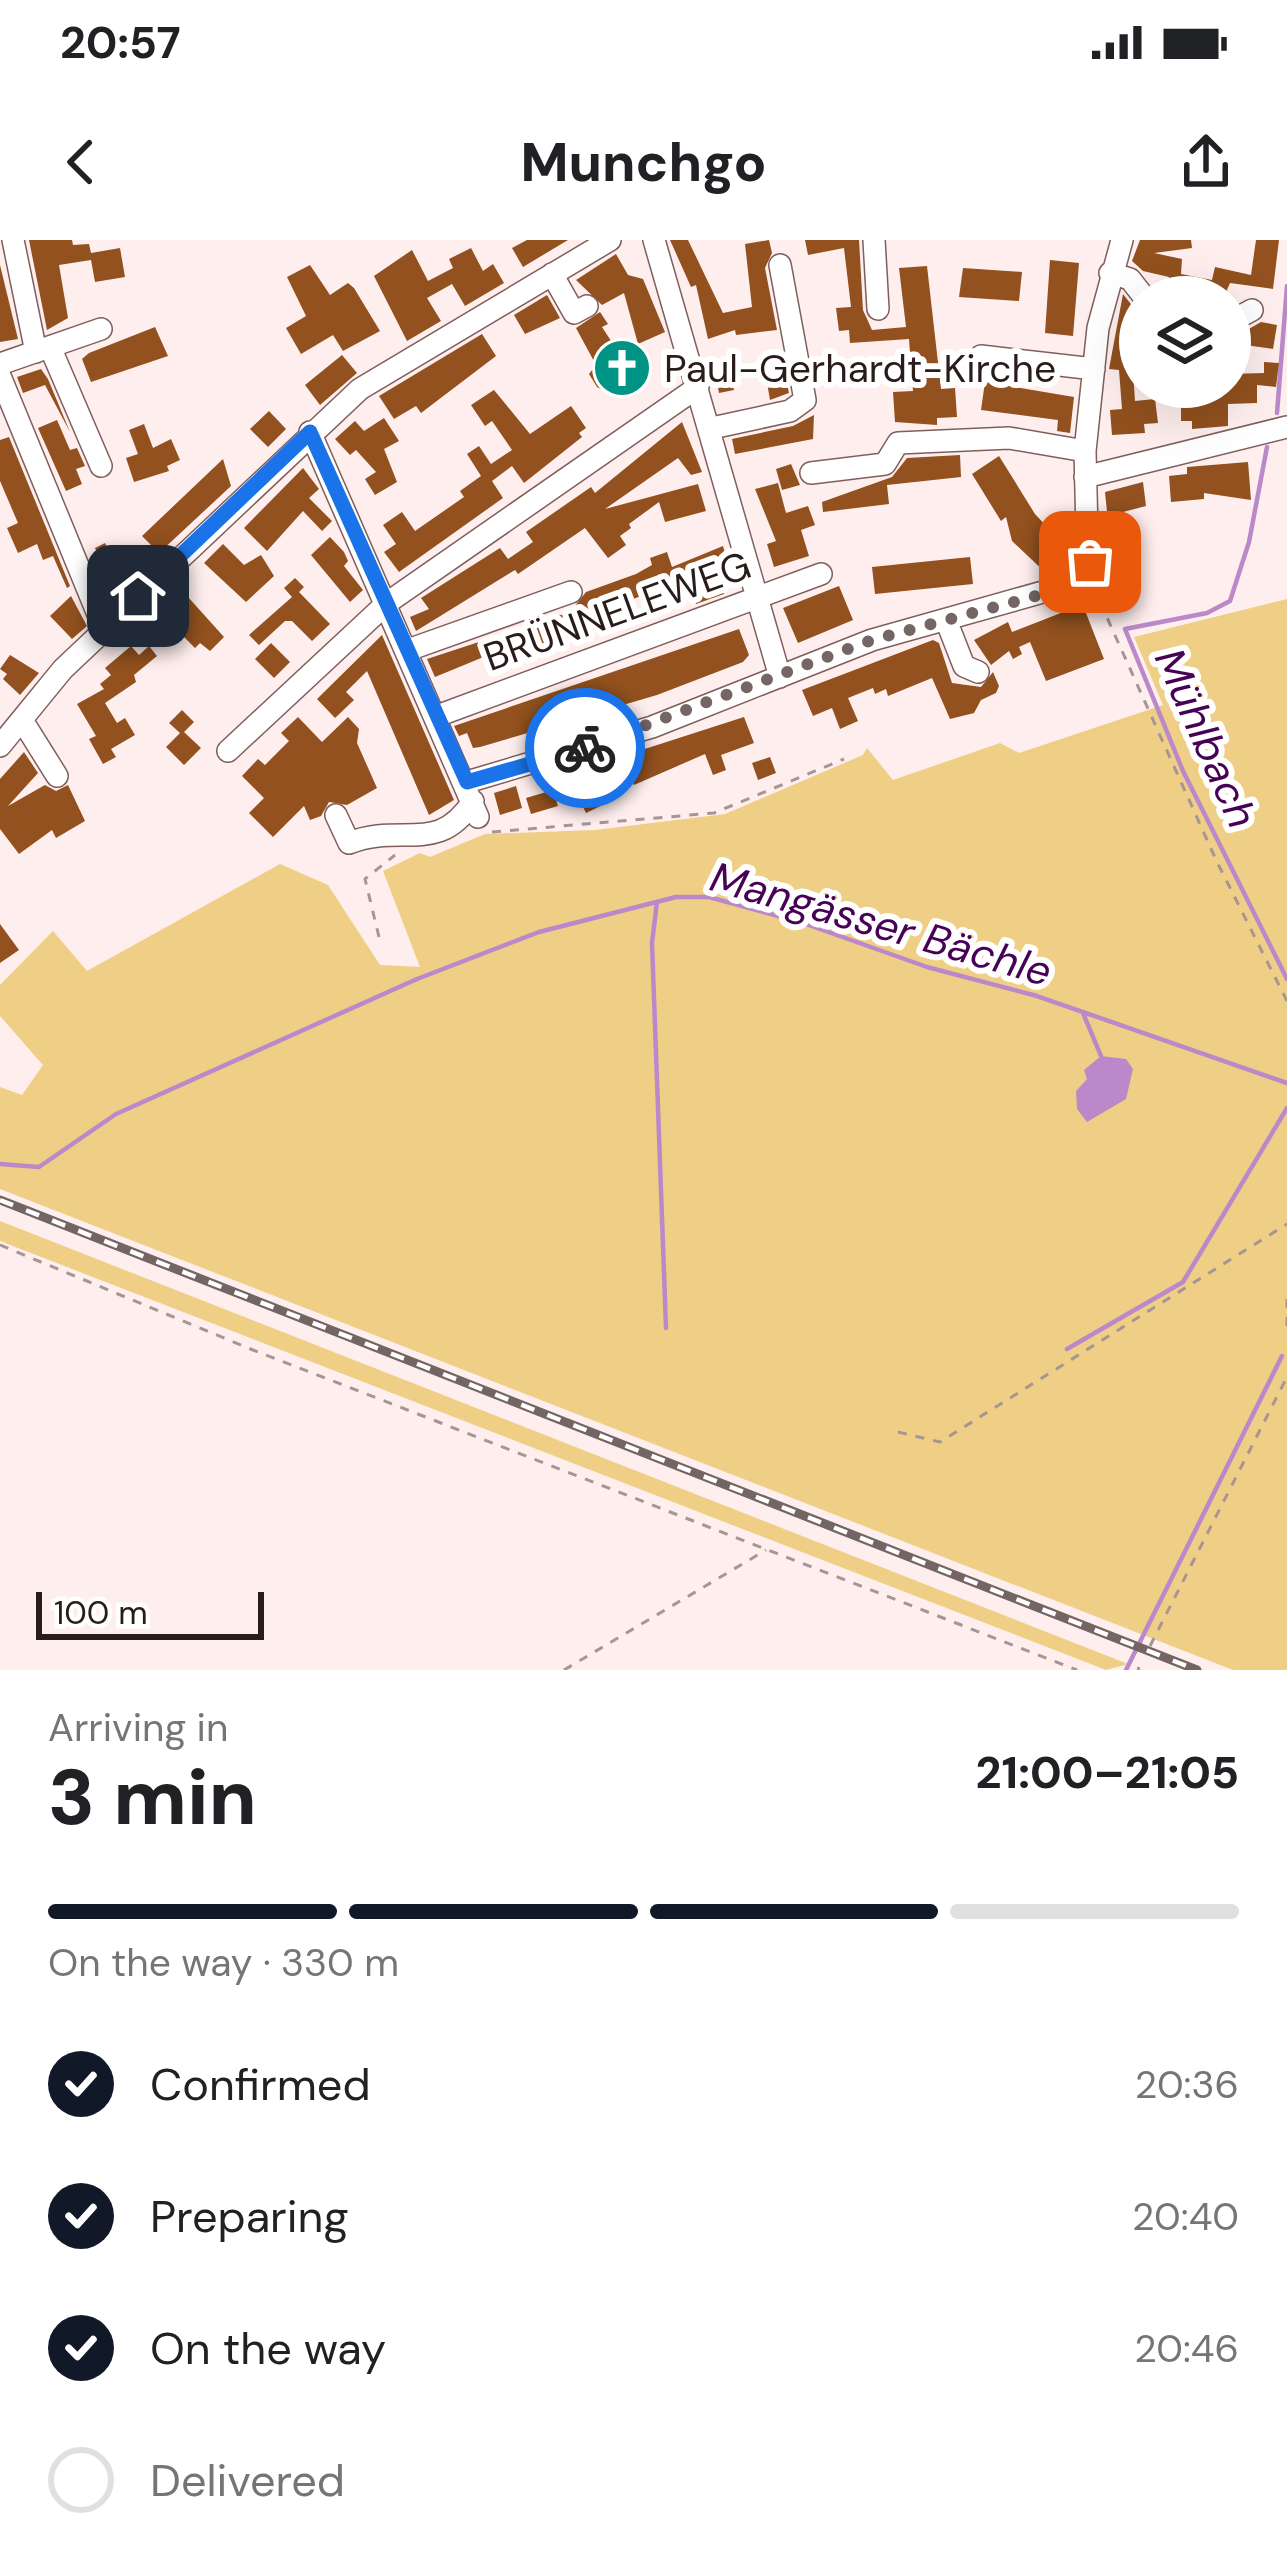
<!DOCTYPE html>
<meta charset="utf-8">
<style>
body{margin:0;font-family:"DM Sans",sans-serif;background:#f2f2f2;color:#202124;height:100vh;display:flex;flex-direction:column;font-size:45px;white-space:nowrap}
*{box-sizing:border-box;margin:0}
p{font-size:39px;color:#757577}
.icon{flex:none;width:66px;height:66px;fill:none;stroke:currentColor;stroke-width:2;stroke-linecap:round;stroke-linejoin:round}
.map{position:relative;height:1430px;overflow:hidden}
.drawer{display:flex;flex-direction:column;background:#fff;flex:1}
.drawer>*{flex:none}
.buttons{position:absolute;left:1119px;top:36px;display:grid;gap:24px}
.buttons a{display:grid;place-items:center;width:132px;height:132px;border-radius:50%;background:#fff;box-shadow:0 12px 48px #0002;font-size:60px}
.scale{position:absolute;left:36px;bottom:30px;width:228px;box-sizing:border-box;padding-left:12px;border:6px solid #291c1b;border-top:0;font-size:33px;line-height:42px;white-space:nowrap;color:#291c1b;-webkit-text-stroke:9px #fff;paint-order:stroke}
.pin{position:absolute;display:grid;place-items:center;width:102px;height:102px;color:#fff;margin:-51px;border-radius:24px;box-shadow:0 6px 18px #0006}
.courier{position:absolute;display:grid;place-items:center;width:120px;height:120px;margin:-60px;border:9px solid #1a73e8;border-radius:50%;background:#fff;color:#222;box-shadow:0 3px 15px #0007}
.summary em{font-style:normal;font-weight:800}
.summary div{display:flex;flex-direction:column-reverse}
.summary{display:flex;align-items:center;justify-content:space-between;height:204px;padding:0 48px}
h1{font-size:78px;font-weight:800;line-height:90px}
.bar{display:grid;grid-template-columns:repeat(4,1fr);gap:18px 12px;align-content:center;height:144px;padding:0 48px}
.bar i{height:15px;border-radius:9px;background:#e0e0e0}
.bar .on{background:#111827}
.bar p{grid-column:span 4}
ol{padding:0 48px;list-style:none}
li{display:flex;align-items:center;gap:36px;height:132px}
li p{margin-inline-start:auto}
li .icon{padding:12px;border-radius:50%;background:#111827;color:#fff;stroke-width:4}
li:last-child{color:#757577}
li i{width:66px;height:66px;border:6px solid #e0e0e0;border-radius:50%}
.status{display:flex;justify-content:space-between;align-items:center;height:84px;padding:0 60px;background:#fff;direction:ltr}
.status svg{height:33px;fill:currentColor}
header{display:flex;justify-content:space-between;align-items:center;height:156px;padding:0 48px;background:#fff;font-size:54px;font-weight:800}
.map>svg:first-child{display:block}
.green{fill:#efce85}
.water{fill:#bb89c9}
.lines{fill:none;stroke-linecap:round;stroke-linejoin:round}
.stream{stroke:#bb89c9;stroke-width:4.5}
.building{fill:#92511e}
.minor-casing{stroke:#7f5e5c;stroke-width:24}
.path{stroke:#a59695;stroke-width:3;stroke-dasharray:9 9;stroke-linecap:butt}
.minor{stroke:#fff;stroke-width:21}
.rail-casing{stroke:#736564;stroke-width:9}
.rail{stroke:#fff;stroke-width:4.5;stroke-dasharray:14;stroke-linecap:butt}
.done{stroke:#746664;stroke-width:12;stroke-dasharray:0 21.6}
.route{stroke:#1a73e8;stroke-width:15}
.labels{text-anchor:middle;dominant-baseline:central;stroke-width:12;stroke-linejoin:round;paint-order:stroke}
.poi-label{font-size:39px;fill:#291c1b;stroke:#fff;text-anchor:start}
.street-label{font-size:39px;fill:#291c1b;stroke:#fff}
.water-label{font-size:42px;font-style:italic;fill:#470256;stroke:#fff}
</style>
<div class="status"><b>20:57</b><svg viewBox="0 0 49 12"><path d="M0 12V9h3v3zM5 12V6h3v6zM10 12V3h3v9zM15 12V0h3v12zM26 1h20v11H26zM47 4h2v5h-2z"/></svg></div>
<header><svg class="icon" aria-label="back" viewBox="0 0 24 24"><path d="M15 5l-7 7 7 7"/></svg>Munchgo<svg class="icon" aria-label="share" viewBox="0 0 24 24"><path d="M12 15V3M7 8l5-5 5 5M5 13v7h14v-7"/></svg></header>
<div class="map">
<svg width="1287" height="1430" viewBox="0 0 1287 1430">
<rect width="100%" height="100%" fill="#feeeed"/>
<path class="green" d="M1287 359V1430H1233L0 949V847L22 855 43 825 0 776V745L53 691 87 731 280 624 328 645 380 725 420 727 383 631 420 613 430 617 485 594 595 590 725 574 863 515 867 508 893 540 1000 503 1019 513 1163 465 1134 397Z
M0 981 1128 1424 1106 1430 0 1001Z"/>
<path class="water" d="M1101 816 1126 819 1133 829 1126 859 1087 882 1077 869 1076 851 1087 839 1084 830Z"/>
<g class="lines">
<path class="stream" d="M1277 173 1287 46
M1267 207 1249 302 1230 361 1207 373 1125 389 1183 531 1287 739
M657 662 652 703 666 1088
M1083 773 1101 816
M0 924 39 927 116 874 417 739 539 692 676 657H709L803 683 927 727 1037 756 1287 843
M1067 1109 1183 1042 1287 868
M1126 1430 1282 1116"/>
</g>
<path class="building" d="M29 0H72L73 5 89 4 91 13 120 8 125 37 95 42 91 20 59 25 68 78 47 90Z
M527 0H568L523 27 512 8Z
M670 0H688L723 73 752 67 745 4 769 0 772 13 765 28 777 90 736 95 735 90 708 99 696 45 691 47Z
M805 0H859L863 70 872 90 906 87 899 28 927 26 941 149 955 148 957 177 937 178V185L895 182 893 152 913 151 909 99 850 103 849 90 839 91 836 68 851 67 844 8 808 15Z
M1140 0H1191L1192 8 1154 13 1182 19 1181 34 1212 40 1215 27 1251 35 1256 0H1279L1273 49 1230 43 1224 57H1168L1169 37 1143 31 1132 21Z
M471 8 483 31 493 24 504 43 465 66 452 44 427 58 441 81 407 101 374 36 412 10 428 41 453 28 449 19Z
M616 14 628 35 643 39 665 92 638 104 624 53 602 65 576 40Z
M1050 20 1079 23 1073 96 1045 93Z
M0 25 18 99 0 102Z
M310 25 330 55 348 43 354 48 380 91 343 111 333 95 301 114 286 88 306 76 287 37Z
M963 28 1022 32 1019 61 959 57Z
M1123 54 1134 68 1140 100V131L1133 130 1135 161 1155 159 1158 183 1144 184 1145 193 1112 195 1110 170 1122 169 1119 130 1109 129Z
M547 55 560 78 525 94 514 75Z
M600 72 608 84 602 87 617 110 631 101 646 123 649 135 632 151 626 145 613 155 597 147 589 134 596 125 576 88Z
M1261 82 1277 85 1273 109 1245 105 1247 90Z
M155 87 168 116 91 142 82 119 89 113Z
M482 94 496 116 421 173 416 166 394 179 379 156Z
M342 115 357 133 320 165 305 145Z
M781 115 789 153 770 160 763 119Z
M1264 122 1279 123 1276 147 1257 145V163L1228 164V186L1192 189V181H1181V155L1229 150 1230 134 1264 133Z
M729 126 734 150 719 153 714 128Z
M41 129 48 139 70 192 45 145 23 153 17 137Z
M985 142 1074 157 1070 193 1057 191 1058 180 981 170Z
M494 150 530 194 571 166 586 188 579 193 582 197 524 243 512 226 492 241 503 258 399 332 384 312 396 304 383 285 402 272 415 291 464 257 460 251 481 236 467 214 479 206 491 224 512 210 492 181 485 186 471 165Z
M269 171 286 189 268 207 250 189Z
M814 175 813 199 735 214 732 199 793 186Z
M384 178 399 201 384 209 397 242 375 255 365 239 376 232 356 210 350 215 335 199 355 181 364 191Z
M57 180 70 210 77 208 85 226 76 229 82 244 66 251 38 188Z
M682 182 702 232 691 235 678 218 605 269 698 244 706 271 665 282 659 262 629 284 631 288 620 296 626 305 608 318 585 288 518 334 515 330 416 391 410 377 429 369 421 358 500 308 508 319 533 302 526 292 591 247 595 253Z
M144 184 153 208 171 199 180 220 167 226 169 231 134 242 126 218 138 214 129 190Z
M9 197 70 346 67 348 53 316 43 320 37 304 18 313 7 288 18 283 0 241V200Z
M960 215 961 237 887 245 889 264 823 272 822 262 892 237 907 218Z
M999 216 1035 274 1071 313 1047 334 1012 301 1006 277 1001 281 972 234Z
M223 219 231 246 159 313 142 296Z
M1248 222 1251 260 1204 253V259L1171 262 1169 236 1187 234V227Z
M791 224 800 245 782 250 776 229Z
M303 228 319 249 309 258 332 281 322 291 303 271 267 311 244 288Z
M1143 242 1146 266 1123 272 1136 318 1112 321 1105 252Z
M778 243 786 273 808 266 815 285 801 290 809 316 774 327 767 304 776 301 755 249Z
M330 297 344 312 348 321 344 326 363 350 350 362 311 315Z
M105 303 115 323 122 316 136 331 113 353 99 338 105 332 95 308Z
M223 304 244 325 261 315 274 336 246 362 204 323Z
M723 306 730 331 719 336 724 354 696 364 690 344 661 353 660 349 617 365 622 377 609 381 605 369 573 379 579 395 504 420 488 423 486 416 435 437 427 419 570 372 586 352 636 334 652 325 650 318 667 312 672 327Z
M970 317 973 344 875 354 872 327Z
M295 338 304 347 299 352 330 384 312 401 292 381H285L259 405 249 395 292 357 284 348Z
M839 346 853 380 798 403 783 368Z
M179 347 224 397 210 411 200 403 195 408 172 385 157 399 142 382Z
M71 356 87 386 72 399 50 376Z
M1076 367 1084 368 1104 419 1046 441 1030 402 1019 407 1022 414 1013 419 1009 411 991 425 974 400 1008 382 1012 392Z
M739 389 749 415 743 422 657 455 480 507 473 508 467 493 459 496 454 486Z
M382 395 454 560 429 575 367 431 346 452 354 460 335 478 317 459Z
M933 400 939 403 952 443 981 447 993 432 999 446 996 453 981 460 974 473 950 479 932 438 888 456 886 449 875 454 873 448 848 458 858 481 840 489 832 468 813 476 802 450Z
M271 403 290 422 274 438 255 419Z
M131 406 139 415 149 406 157 416 134 435 136 442 105 463 117 483 125 478 135 495 111 509 116 517 103 524 89 499 96 496 77 464 104 449 100 444 111 435 105 428Z
M10 415 39 433 20 455 3 439 7 434 0 429Z
M182 470 194 482 184 492 201 508 184 525 166 507 180 493 169 483Z
M298 477 322 502 348 477 359 489 357 503 377 548 347 565 329 562 321 576 310 580 304 566 273 597 249 573 264 558 242 536 258 519 265 525 289 501 281 493Z
M744 477 754 503 721 515 726 530 713 535 705 514 634 545 623 516Z
M24 512 38 533 8 566 45 545 56 551 68 545 85 581 56 598 52 590 19 614 0 589V539Z
M770 517 776 533 758 540 752 523Z
M593 522 611 561 586 573 567 534Z
M516 546 522 568 500 575 494 553Z
M553 550 558 566 531 574 526 558Z
M0 684 19 710 0 723Z"/>
<g class="lines">
<g class="minor-casing">
<path id="minor" d="M13 0 36 112
M654 0 780 437
M874 0 878 69
M1110 33 1130 39 1144 57
M552 34 574 73 587 66
M1230 82 1252 70
M50 107 101 226
M981 116 1094 129
M0 124 101 89
M0 136 104 389
M712 188 790 171 805 160 780 25
M310 192 478 577
M811 233 885 224 898 203 1009 198 1085 211
M1085 237 1287 187
M1088 334 1075 343 1082 353 1095 345 1088 334 1085 211 1098 88 1122 0
M946 380 964 426 978 432
M408 410 571 352
M437 476 821 334
M22 480 57 536
M0 506 63 429 360 149 610 0
M228 511 387 363 698 147
M467 542 652 487 872 400 1075 343
M336 575 349 603C402 582 438 616 473 561"/>
</g>
<path class="path" d="M1100 362 1217 622 1287 761
M492 592 714 573 844 519
M379 697 365 639 395 615
M0 1005 253 1110 1077 1430
M1287 1059V1091
M898 1192 940 1202 1287 984
M1150 1406 1287 1137
M564 1430 766 1310
M1138 1430 1139 1427"/>
<use href="#minor" class="minor"/>
<g class="rail-casing">
<path id="rail" d="M0 960 1197 1430"/>
</g>
<use href="#rail" class="rail"/>
</g>
<g class="lines">
<path class="done" d="M585 508 872 400 1047 353 1088 334 1090 322"/>
<path class="route" d="M138 356 310 192 467 542 585 508"/>
</g>
<defs>
<g id="church-disc" transform="scale(3)"><circle r="9.5" fill="#009484" stroke="#fff"/><path d="M-1.2-6h2.4v3.5h3.3v2.4h-3.3V6h-2.4V-.1h-3.3v-2.4h3.3Z" fill="#fff"/></g>
</defs>
<g fill-rule="evenodd">
<use href="#church-disc" x="622" y="128"/>
</g>
<g class="labels">
<g class="poi-label">
<text x="664" y="128">Paul-Gerhardt-Kirche</text>
</g>
<g class="street-label">
<text transform="translate(617 371) rotate(-20)">BRÜNNELEWEG</text>
</g>
<g class="water-label">
<text transform="translate(1206 498) rotate(66)">Mühlbach</text>
<text transform="translate(881 684) rotate(16)">Mangässer Bächle</text>
</g>
</g>
</svg>
<div class="buttons">
<a><svg class="icon" aria-label="layers" viewBox="0 0 24 24"><path d="M12 4l9 5-9 5-9-5zM3 14l9 5 9-5"/></svg></a>
</div>
<div class="scale">100 m</div>
<div class="pin" style="left:1090px;top:322px;background:#ea580c"><svg class="icon" aria-label="bag" viewBox="0 0 24 24"><path d="M5 8h14l-1 12H6zM9 8a3 3 0 0 1 6 0"/></svg></div>
<div class="pin" style="left:138px;top:356px;background:#1f2937"><svg class="icon" aria-label="home" viewBox="0 0 24 24"><path d="M3 11l9-7 9 7M6 9v11h12V9"/></svg></div>
<div class="courier" style="left:585px;top:508px"><svg class="icon" aria-label="bike" viewBox="0 0 24 24"><circle cx="6" cy="16" r="4"/><circle cx="18" cy="16" r="4"/><path d="M6 16l4-8h5l3 8M10 8l3 8H6M13 5h3"/></svg></div>
</div>
<section class="drawer">
<div class="summary"><div><h1>3 min</h1><p>Arriving in</p></div><em>21:00–21:05</em></div>
<div class="bar"><i class="on"></i><i class="on"></i><i class="on"></i><i></i><p>On the way · 330 m</p></div>
<ol>
<li><svg class="icon" aria-label="check" viewBox="0 0 24 24"><path d="M5 12l5 5 9-10"/></svg>Confirmed<p>20:36</p></li>
<li><svg class="icon" aria-label="check" viewBox="0 0 24 24"><path d="M5 12l5 5 9-10"/></svg>Preparing<p>20:40</p></li>
<li><svg class="icon" aria-label="check" viewBox="0 0 24 24"><path d="M5 12l5 5 9-10"/></svg>On the way<p>20:46</p></li>
<li><i></i>Delivered</li>
</ol>
</section>
